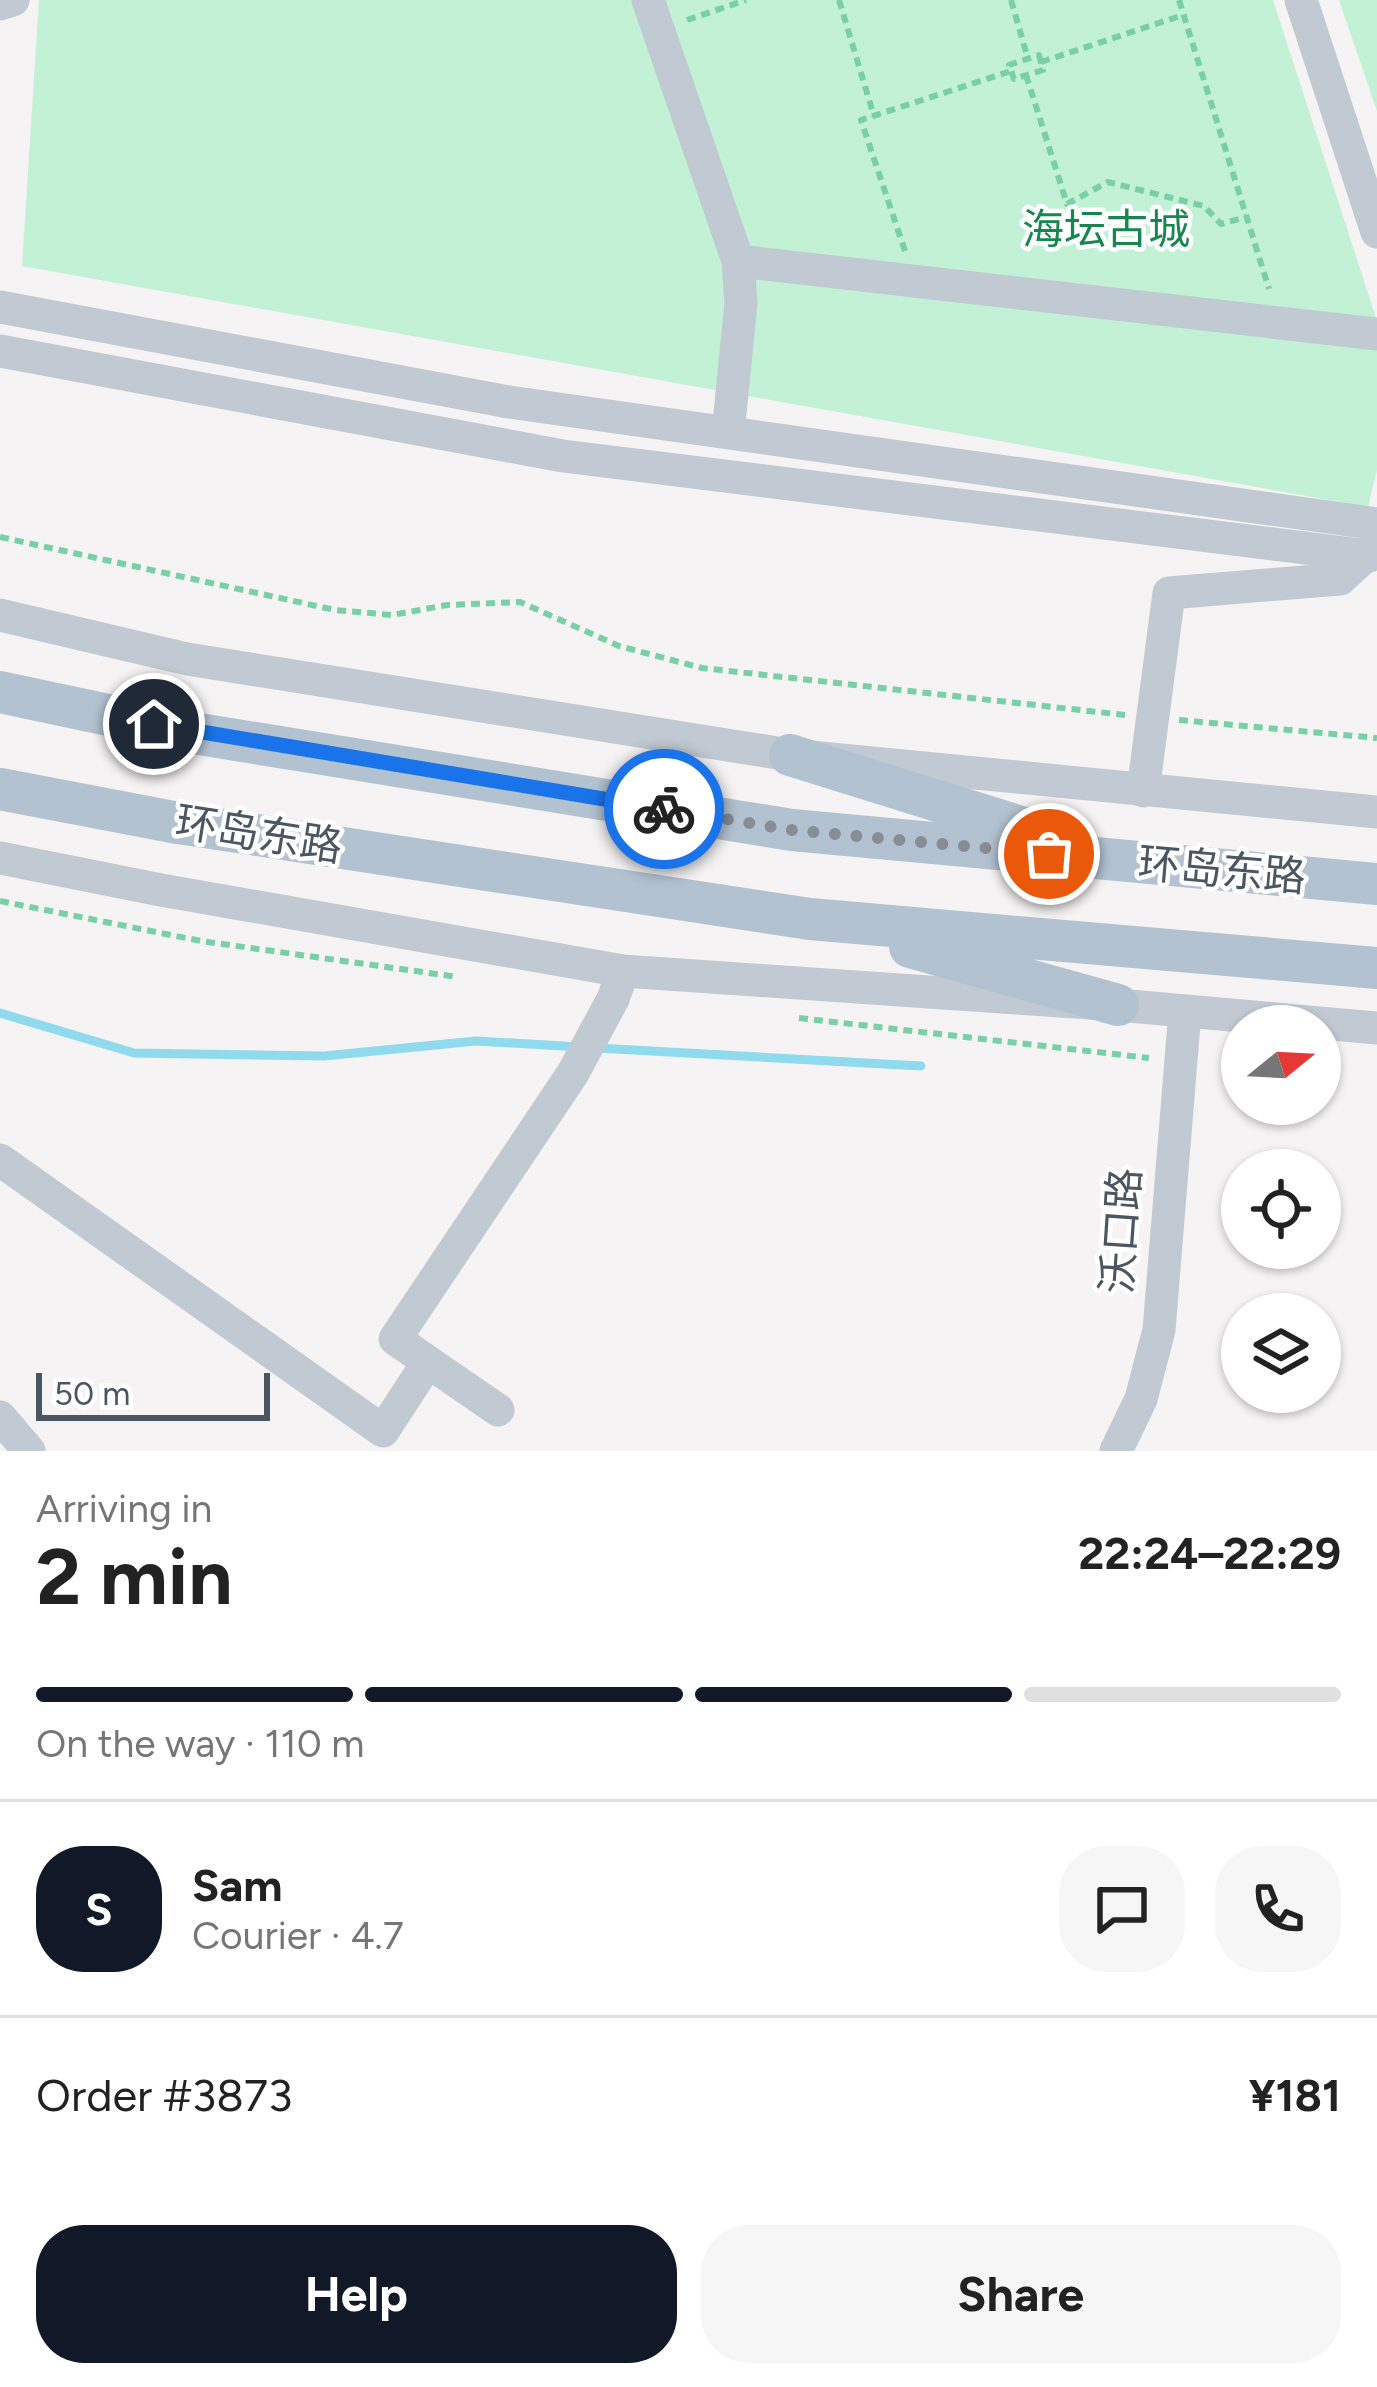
<!DOCTYPE html>
<meta charset="utf-8">
<style>
body{margin:0;font-family:Figtree,"Noto Sans SC",sans-serif;background:#f6f6f6;color:#222;height:100vh;display:flex;flex-direction:column;font-size:45px;white-space:nowrap}
*{box-sizing:border-box;margin:0}
p{font-size:39px;color:#767676}
.icon{flex:none;width:66px;height:66px;fill:none;stroke:currentColor;stroke-width:2;stroke-linecap:round;stroke-linejoin:round}
.map{position:relative;height:1451px;overflow:hidden}
.side{display:flex;flex-direction:column;background:#fff;flex:1}
.side>*{flex:none}
.needle{width:78px;rotate:72deg}
.tools{position:absolute;left:1221px;top:1005px;display:grid;gap:24px}
.tools a{display:grid;place-items:center;width:120px;height:120px;border-radius:50%;background:#fff;box-shadow:0 3px 9px #0004;font-size:60px}
.scale{position:absolute;left:36px;bottom:30px;width:234px;box-sizing:border-box;padding-left:12px;border:6px solid #4a5661;border-top:0;font-size:33px;line-height:42px;white-space:nowrap;color:#4a5661;-webkit-text-stroke:9px #fff;paint-order:stroke}
.pin{position:absolute;display:grid;place-items:center;width:102px;height:102px;color:#fff;margin:-51px;border:6px solid #fff;border-radius:50%;box-shadow:0 3px 12px #0007}
.courier{position:absolute;display:grid;place-items:center;width:120px;height:120px;margin:-60px;border:9px solid #1a73e8;border-radius:50%;background:#fff;color:#222;box-shadow:0 3px 15px #0007}
.headline em{font-style:normal;font-weight:700}
.headline div{display:flex;flex-direction:column-reverse}
.headline{display:flex;align-items:center;justify-content:space-between;height:204px;padding:0 36px}
h1{font-size:78px;font-weight:700;line-height:90px}
.bar{display:grid;grid-template-columns:repeat(4,1fr);gap:18px 12px;align-content:center;height:144px;padding:0 36px}
.bar i{height:15px;border-radius:9px;background:#e0e0e0}
.bar .selected{background:#111827}
.bar p{grid-column:span 4}
.line{display:flex;align-items:center;gap:30px;padding:0 36px;border-top:3px solid #e0e0e0}
.line div{flex:1}
.round{display:grid;place-items:center;flex:none;width:126px;height:126px;border-radius:48px;background:#f6f6f6}
.cta{display:flex;gap:24px;margin-top:auto;padding:24px 36px}
.cta a{flex:1;height:138px;border-radius:48px;background:#111827;color:#fff;font-size:48px;font-weight:700;line-height:138px;text-align:center}
.cta a+a{background:#f6f6f6;color:#222}
.map>svg:first-child{display:block}
.green{fill:#c3f1d5}
.lines{fill:none;stroke-linecap:round;stroke-linejoin:round}
.stream{stroke:#90daee;stroke-width:9}
.path{stroke:#7ad0a6;stroke-width:6;stroke-dasharray:9 6;stroke-linecap:butt}
.minor{stroke:#c1cad2;stroke-width:33}
.major{stroke:#b3c2d1;stroke-width:42}
.done{stroke:#868d94;stroke-width:12;stroke-dasharray:0 21.6}
.route{stroke:#1a73e8;stroke-width:15}
.labels{text-anchor:middle;dominant-baseline:central;stroke-width:9;stroke-linejoin:round;paint-order:stroke}
.park-label{font-size:42px;fill:#17864f;stroke:#fff}
.street-label{font-size:42px;fill:#4a5661;stroke:#fff}
</style>
<div class="map">
<svg width="1377" height="1451" viewBox="0 0 1377 1451">
<rect width="100%" height="100%" fill="#f5f3f3"/>
<path class="green" d="M39 0H1273L1377 321V470L1368 507 22 266Z
M1339 0H1377V111Z"/>
<g class="lines">
<path class="stream" d="M0 1013 134 1053 324 1056 476 1041 580 1047
M597 1048 921 1066"/>
<path class="path" d="M839 0 874 116
M1011 0 1028 59
M1179 0 1269 289
M687 20 746 0
M1039 55 1043 70 1014 79 1009 65Z
M1041 62 1183 15
M1026 75 1067 204 1108 182 1204 206 1221 224 1246 217
M905 251 861 120 1011 71
M0 537 335 610 392 615 447 605 520 602 619 646 702 668 1125 715
M1179 720 1377 738
M0 901 201 941 458 977
M799 1018 1149 1058"/>
<path class="minor" d="M648 0 738 261 741 303 728 433
M1301 0 1377 232
M0 4 13 0
M738 261 1377 334
M0 307 509 402 1377 524
M0 351 563 456 1369 556
M0 615 187 659 790 755 1377 812
M1143 791 1169 593 1340 579 1376 546
M0 858 161 890 623 971 1118 1005 1377 1028
M0 1160 383 1431 428 1362
M498 1410 395 1339 573 1073 613 999 623 971
M0 1417 29 1451
M1116 1451 1141 1399 1159 1330 1185 1011"/>
<path class="major" d="M0 692 193 733 792 830 1377 884
M790 755 1053 837
M0 789 178 823 810 919 1377 968
M910 947 1118 1005"/>
</g>
<g class="lines">
<path class="done" d="M664 809 791 830 1049 854"/>
<path class="route" d="M154 724 664 809"/>
</g>
<g class="labels">
<g class="park-label">
<text x="1106" y="229">海坛古城</text>
</g>
<g class="street-label">
<text transform="translate(259 834) rotate(9)">环岛东路</text>
<text transform="translate(1222 870) rotate(5)">环岛东路</text>
<text transform="translate(1121 1231) rotate(-86)">沃口路</text>
</g>
</g>
</svg>
<div class="tools">
<a><svg class="needle" viewBox="-14 -14 28 28"><path d="M0-13l5 13h-10z" fill="#e53935"/><path d="M0 13l5-13h-10z" fill="#767676"/></svg></a>
<a><svg class="icon" aria-label="locate" viewBox="0 0 24 24"><circle cx="12" cy="12" r="6"/><path d="M12 2v4M12 18v4M2 12h4M18 12h4"/></svg></a>
<a><svg class="icon" aria-label="layers" viewBox="0 0 24 24"><path d="M12 4l9 5-9 5-9-5zM3 14l9 5 9-5"/></svg></a>
</div>
<div class="scale">50 m</div>
<div class="pin" style="left:1049px;top:854px;background:#ea580c"><svg class="icon" aria-label="bag" viewBox="0 0 24 24"><path d="M5 8h14l-1 12H6zM9 8a3 3 0 0 1 6 0"/></svg></div>
<div class="pin" style="left:154px;top:724px;background:#1f2937"><svg class="icon" aria-label="home" viewBox="0 0 24 24"><path d="M3 11l9-7 9 7M6 9v11h12V9"/></svg></div>
<div class="courier" style="left:664px;top:809px"><svg class="icon" aria-label="bike" viewBox="0 0 24 24"><circle cx="6" cy="16" r="4"/><circle cx="18" cy="16" r="4"/><path d="M6 16l4-8h5l3 8M10 8l3 8H6M13 5h3"/></svg></div>
</div>
<section class="side">
<div class="headline"><div><h1>2 min</h1><p>Arriving in</p></div><em>22:24–22:29</em></div>
<div class="bar"><i class="selected"></i><i class="selected"></i><i class="selected"></i><i></i><p>On the way · 110 m</p></div>
<div class="line" style="height:216px"><b class="round" style="background:#111827;color:#fff">S</b><div><b>Sam</b><p>Courier · 4.7</p></div><a class="round"><svg class="icon" aria-label="chat" viewBox="0 0 24 24"><path d="M4 5h16v11H9l-5 4z"/></svg></a><a class="round"><svg class="icon" aria-label="phone" viewBox="0 0 24 24"><path d="M5 4h4l2 5-3 2q2 4 5 5l2-3 5 2v4C11 20 4 13 5 4z"/></svg></a></div>
<div class="line" style="height:156px"><div>Order #3873</div><b>¥181</b></div>
<div class="cta"><a>Help</a><a>Share</a></div>
</section>
